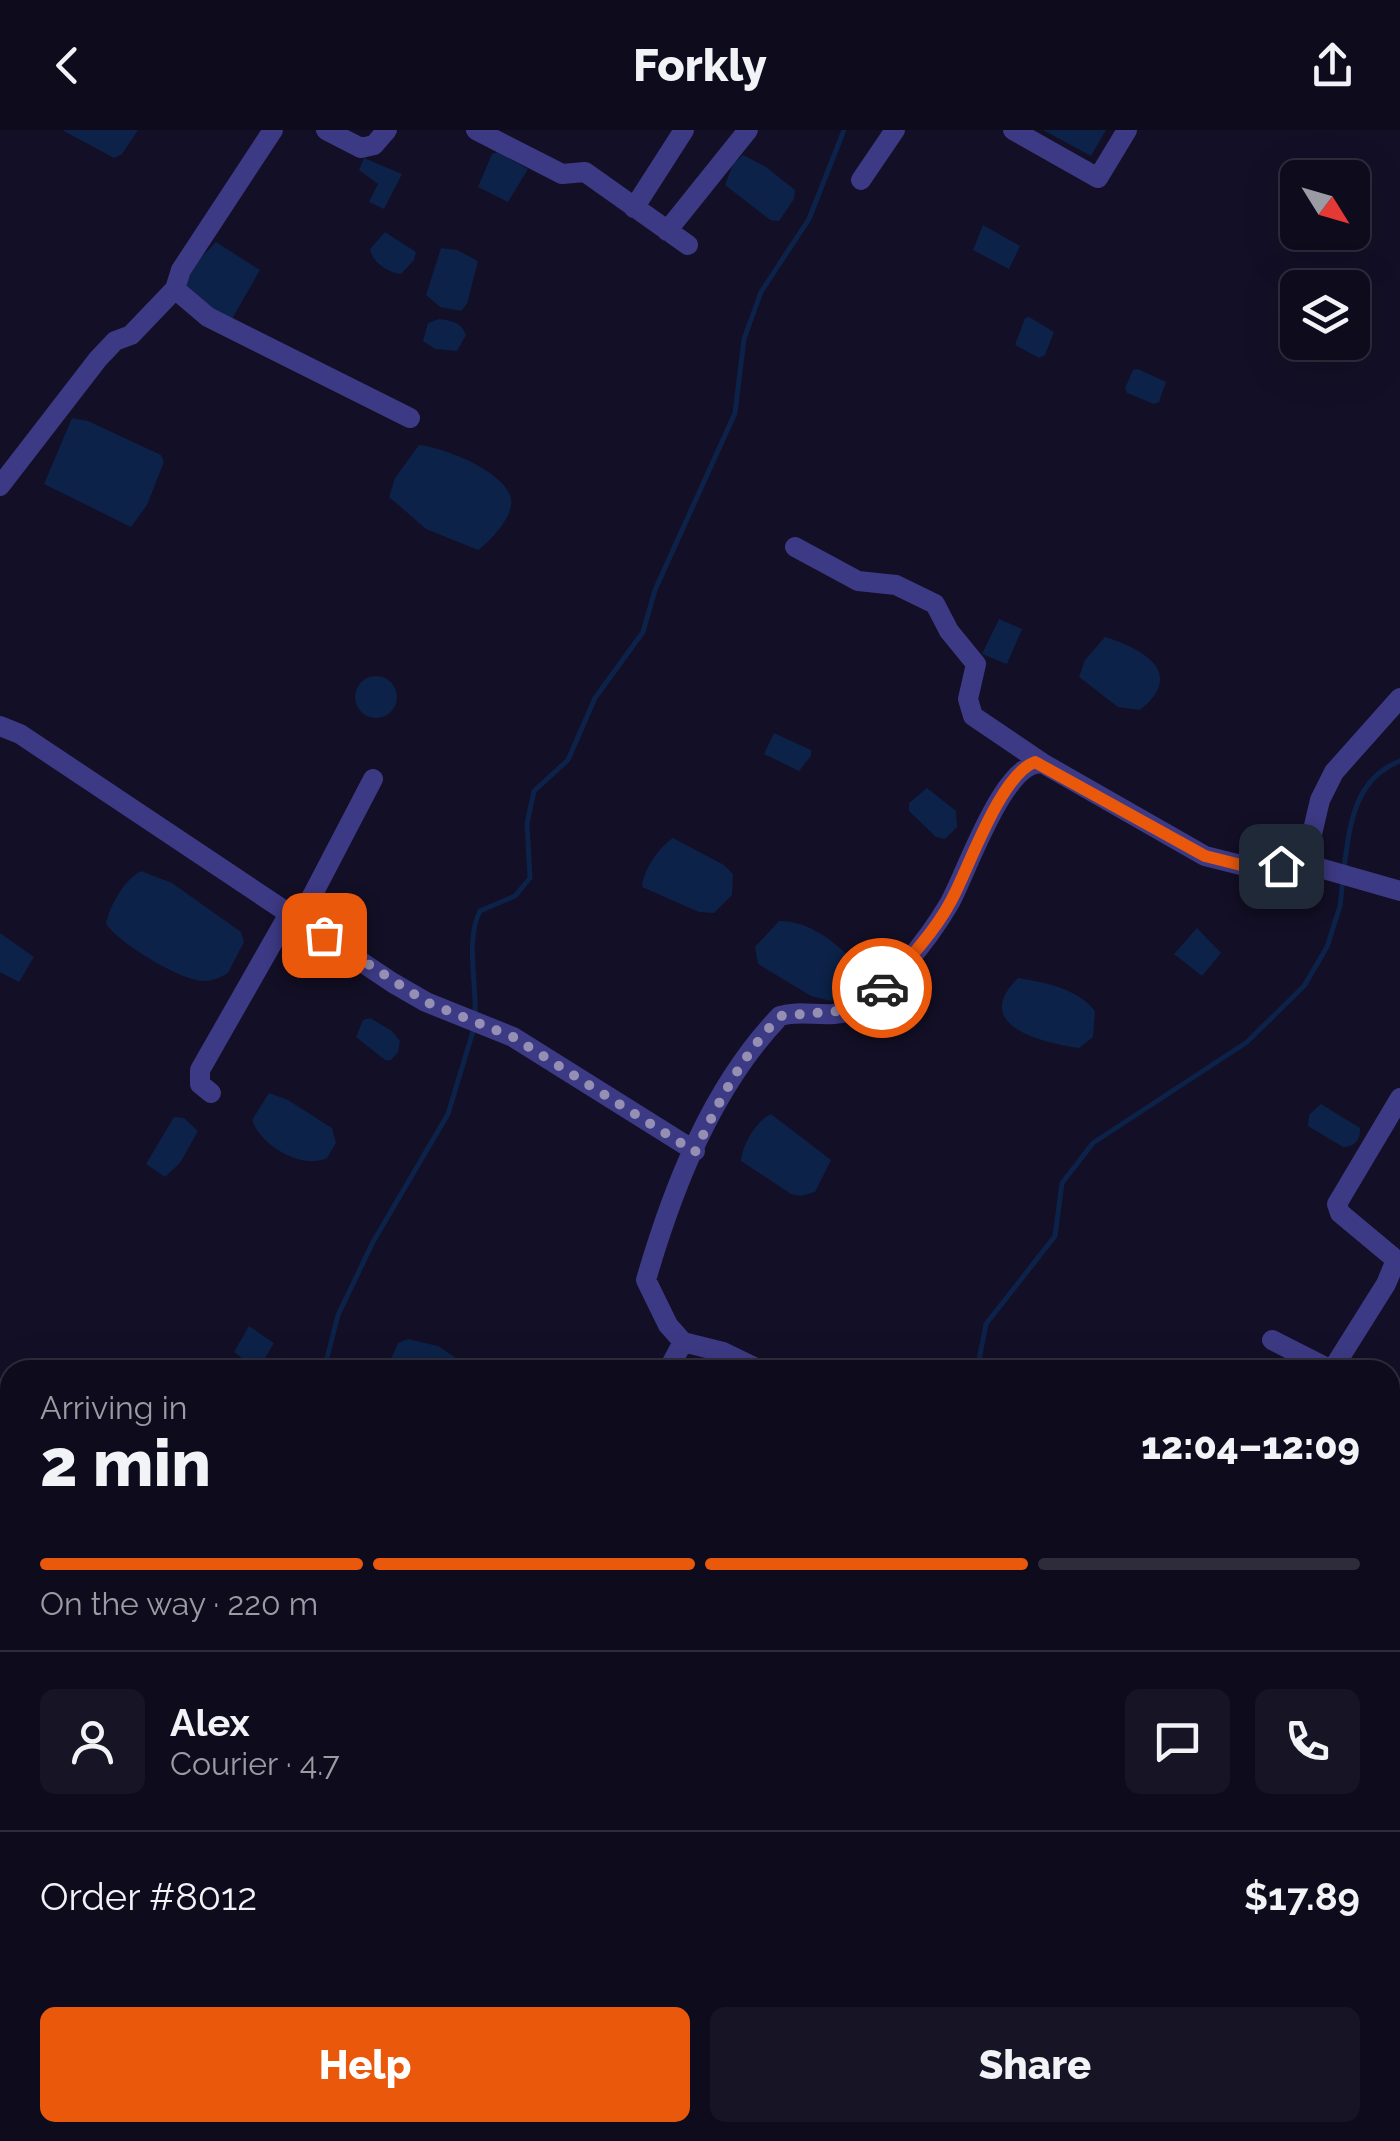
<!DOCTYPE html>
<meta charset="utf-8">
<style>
body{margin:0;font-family:Raleway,sans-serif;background:#171425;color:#f1f3f6;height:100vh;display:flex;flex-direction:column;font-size:38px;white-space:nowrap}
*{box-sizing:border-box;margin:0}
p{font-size:32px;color:#9b9ba3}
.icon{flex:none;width:55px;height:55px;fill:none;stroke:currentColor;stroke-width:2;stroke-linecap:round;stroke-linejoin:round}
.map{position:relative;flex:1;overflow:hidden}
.panel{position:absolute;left:0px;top:1230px;width:1400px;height:782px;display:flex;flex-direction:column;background:#0e0b1c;border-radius:30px 30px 0 0;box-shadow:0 10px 40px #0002,0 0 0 2px #2e2b3b}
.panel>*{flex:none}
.needle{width:65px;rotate:127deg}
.fabs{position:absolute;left:1280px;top:30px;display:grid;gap:20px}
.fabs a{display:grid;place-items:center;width:90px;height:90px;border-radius:15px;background:#0e0b1c;box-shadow:0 10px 40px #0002,0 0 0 2px #2e2b3b;font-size:50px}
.pin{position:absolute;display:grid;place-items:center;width:85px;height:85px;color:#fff;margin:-42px;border-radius:20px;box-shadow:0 5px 15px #0006}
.courier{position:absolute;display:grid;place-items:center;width:100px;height:100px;margin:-50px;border:8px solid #ea580c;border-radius:50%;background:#fff;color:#222;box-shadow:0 2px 12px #0007}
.headline em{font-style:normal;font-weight:800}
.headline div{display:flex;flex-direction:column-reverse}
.headline{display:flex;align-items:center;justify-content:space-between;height:170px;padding:0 40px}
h1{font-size:65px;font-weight:800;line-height:75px}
.bar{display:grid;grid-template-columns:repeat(4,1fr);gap:15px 10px;align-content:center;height:120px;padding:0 40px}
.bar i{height:12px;border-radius:8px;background:#2e2b3b}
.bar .active{background:#ea580c}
.bar p{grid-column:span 4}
.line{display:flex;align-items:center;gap:25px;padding:0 40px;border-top:2px solid #2e2b3b}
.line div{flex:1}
.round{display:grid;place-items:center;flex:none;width:105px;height:105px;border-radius:15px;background:#171425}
.button{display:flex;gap:20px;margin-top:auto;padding:20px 40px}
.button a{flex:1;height:115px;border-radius:15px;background:#ea580c;color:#fff;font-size:40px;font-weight:800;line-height:115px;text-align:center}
.button a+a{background:#171425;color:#f1f3f6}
header{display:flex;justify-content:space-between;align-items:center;height:130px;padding:0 40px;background:#0e0b1c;font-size:45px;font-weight:800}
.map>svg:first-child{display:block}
.water{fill:#0c2248}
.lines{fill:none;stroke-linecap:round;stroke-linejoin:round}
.stream{stroke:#0c2248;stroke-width:5}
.minor{stroke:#3d3a85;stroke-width:20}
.done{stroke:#948fb3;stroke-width:10;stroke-dasharray:0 18}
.route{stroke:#ea580c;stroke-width:12}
</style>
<header><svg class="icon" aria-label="back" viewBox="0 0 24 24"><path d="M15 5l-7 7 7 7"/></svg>Forkly<svg class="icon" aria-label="share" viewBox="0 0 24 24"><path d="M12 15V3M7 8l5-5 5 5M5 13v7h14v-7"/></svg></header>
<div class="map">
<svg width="1400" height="2011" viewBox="0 0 1400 2011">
<rect width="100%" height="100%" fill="#130f26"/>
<path class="water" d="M62 0H138L122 24 114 28Z
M1043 0H1106L1091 26Z
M498 22 528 39 508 72 478 57 492 24Z
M743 25 766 37 795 60 794 69 779 91 770 90 725 55 733 34Z
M364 28 402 44 384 79 369 72 378 54 359 40Z
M983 95 1020 116 1009 139 973 120Z
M385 102 416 122 414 130 401 144C388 143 372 132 370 119Z
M216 112 260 140 232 189 215 180 186 155 193 136Z
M441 118 457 120 478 131 467 174 461 181 440 177 426 165Z
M1029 187 1054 202 1045 225 1039 228 1015 215 1025 188Z
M439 189C453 191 461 192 466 205L457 221 435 219 423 211 428 193Z
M1138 239 1166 252 1159 272 1154 274 1127 263 1125 258 1133 240Z
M72 288 88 291 161 325 164 332 147 375 131 397 44 354Z
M419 315C443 317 517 345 511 376 508 392 490 411 478 420L426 399 389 367 395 348Z
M999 489 1022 499 1007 534 982 524Z
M1105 507C1144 519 1186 543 1140 580L1118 577 1079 547 1085 530Z
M355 567a21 21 0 1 1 42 0a21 21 0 1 1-42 0Z
M774 603 811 620V626L799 641 764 624Z
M927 658 956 681 957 697 945 709 936 707 909 681V673Z
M673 708 724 735 733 744 732 765 714 783 699 782 642 757C643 740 659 717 673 708Z
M141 741 172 753 241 802 244 812 228 843C221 847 213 851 205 851 182 852 119 813 106 794 110 775 124 750 141 741Z
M779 791C809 791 832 810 853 830 854 850 848 861 831 871L811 866 758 834 755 817Z
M1197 798 1221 823 1202 846 1174 824Z
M0 803 34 827 19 852 0 842Z
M1018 848C1044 852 1079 859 1095 881L1093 907 1079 918C1044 913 969 896 1018 848Z
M370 888 392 901 400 911 398 922 391 930H385L356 907 363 890Z
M269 963 288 970 332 998 336 1013 327 1028C302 1040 260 1015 252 990Z
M1321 974 1360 998C1361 1010 1354 1017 1343 1017L1308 996 1309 985Z
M771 984 831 1030 815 1062 801 1066 791 1064 741 1031C742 1015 756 991 771 984Z
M174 987 184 988 198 1001 180 1033 165 1047 146 1034Z
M249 1196 274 1213 258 1240 234 1222Z
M408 1209 438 1216 474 1240H386L398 1213Z"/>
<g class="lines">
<path class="stream" d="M1344 738C1350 694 1354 649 1400 631
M475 887C477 852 465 811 480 781L515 766 530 748 527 694 534 661 568 630 595 568 643 502 655 460 735 283 744 209 761 162 809 89 844 0
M324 1240 338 1185 373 1112 448 984 474 898
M977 1240 986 1194 1055 1106 1062 1053 1093 1013 1247 912 1304 856 1327 817 1340 776 1343 749
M250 2002 251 2005
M731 2011 738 2002"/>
<path class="minor" d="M273 0 181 140 175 159 208 187 410 288
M326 0 361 18 374 15 387 0
M476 0 562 44 585 42 688 115
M1013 0 1098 48 1127 0
M861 50 895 0
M634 78 684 0
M667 101 748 0
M0 356 98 229 115 211 131 205 175 159
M795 417 858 451 896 455 935 474 949 501 976 534 968 569 973 586 1044 634
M0 596 20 604 393 853 426 872 513 907 695 1021
M1305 734 1320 670 1334 642 1400 568
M300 789 373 649
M211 963 200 954V940L290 782
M1400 968 1337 1074 1340 1083 1400 1133
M1272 1210 1331 1240
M683 1212 723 1222 760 1240
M668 1240 683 1212 668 1195 646 1150C673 1057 712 957 780 886 802 879 826 889 849 881 883 869 931 805 949 774 966 745 1005 625 1044 634L1205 726 1249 737 1306 734 1400 761
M1332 1240 1386 1154 1396 1130
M0 1862 10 1865
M1390 1893 1400 1872
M626 2002 637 2011
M361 2011 366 2002
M763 2011 765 2002
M858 2011 862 2002"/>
</g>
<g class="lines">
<path class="done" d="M324 805 426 872 513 907 695 1022C719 971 741 927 780 886L852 880 882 858"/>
<path class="route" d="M882 858C906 832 934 803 951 771 969 738 1000 645 1035 632L1205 726 1249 737 1281 736"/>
</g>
</svg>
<div class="fabs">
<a><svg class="needle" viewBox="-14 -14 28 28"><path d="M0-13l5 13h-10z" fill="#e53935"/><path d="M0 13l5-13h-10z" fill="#9b9ba3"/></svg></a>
<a><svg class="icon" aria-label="layers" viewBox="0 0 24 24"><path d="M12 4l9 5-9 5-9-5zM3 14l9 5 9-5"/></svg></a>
</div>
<div class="pin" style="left:324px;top:805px;background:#ea580c"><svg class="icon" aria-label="bag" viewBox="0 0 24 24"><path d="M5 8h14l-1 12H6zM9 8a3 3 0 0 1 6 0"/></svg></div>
<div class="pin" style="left:1281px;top:736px;background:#1f2937"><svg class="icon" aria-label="home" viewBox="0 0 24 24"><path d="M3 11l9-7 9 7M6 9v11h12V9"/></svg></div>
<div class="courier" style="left:882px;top:858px"><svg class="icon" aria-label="car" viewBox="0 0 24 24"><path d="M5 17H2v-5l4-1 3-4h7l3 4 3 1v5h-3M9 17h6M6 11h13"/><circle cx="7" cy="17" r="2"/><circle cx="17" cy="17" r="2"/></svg></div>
<section class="panel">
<div class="headline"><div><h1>2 min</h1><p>Arriving in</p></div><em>12:04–12:09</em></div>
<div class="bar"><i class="active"></i><i class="active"></i><i class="active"></i><i></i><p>On the way · 220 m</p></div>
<div class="line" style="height:180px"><a class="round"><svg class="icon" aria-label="person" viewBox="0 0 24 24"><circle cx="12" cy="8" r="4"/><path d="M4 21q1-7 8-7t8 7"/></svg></a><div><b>Alex</b><p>Courier · 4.7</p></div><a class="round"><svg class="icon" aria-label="chat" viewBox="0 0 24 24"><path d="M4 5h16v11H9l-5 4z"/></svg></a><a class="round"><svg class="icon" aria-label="phone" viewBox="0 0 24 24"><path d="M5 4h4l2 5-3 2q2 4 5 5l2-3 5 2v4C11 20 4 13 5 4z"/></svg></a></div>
<div class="line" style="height:130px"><div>Order #8012</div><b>$17.89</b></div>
<div class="button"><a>Help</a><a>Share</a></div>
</section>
</div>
